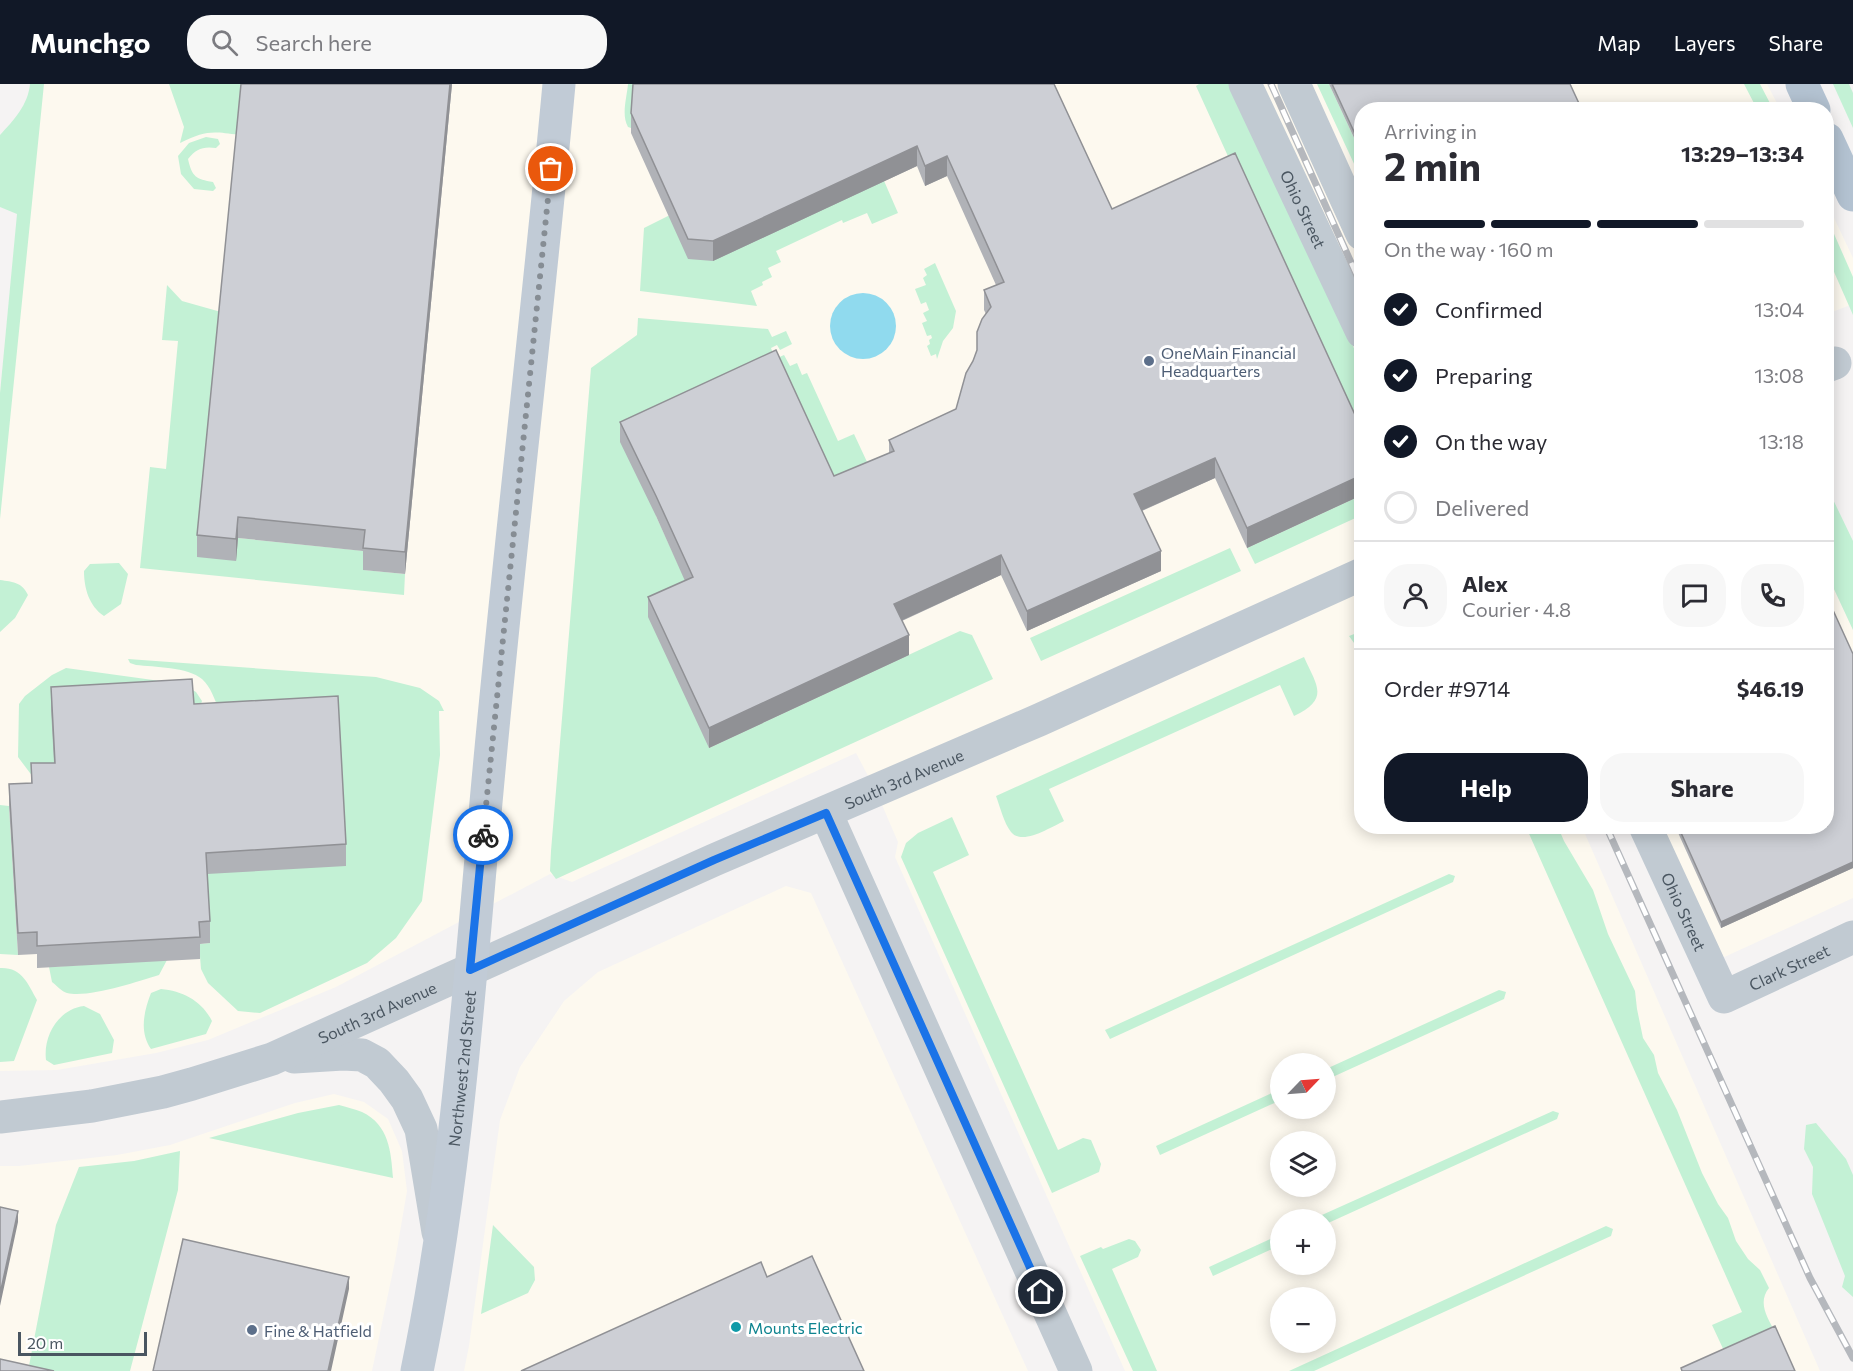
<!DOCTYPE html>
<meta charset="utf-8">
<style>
body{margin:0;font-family:Commissioner,sans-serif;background:#f7f7f7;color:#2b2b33;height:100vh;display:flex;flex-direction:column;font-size:22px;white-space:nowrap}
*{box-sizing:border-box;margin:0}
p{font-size:20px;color:#7c7c81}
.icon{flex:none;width:33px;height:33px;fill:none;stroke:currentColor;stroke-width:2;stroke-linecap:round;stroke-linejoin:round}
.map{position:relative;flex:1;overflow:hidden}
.side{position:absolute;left:1354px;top:18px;width:480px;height:732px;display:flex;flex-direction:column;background:#fff;border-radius:24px;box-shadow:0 3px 15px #0003}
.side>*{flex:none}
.needle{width:39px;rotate:65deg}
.buttons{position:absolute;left:1270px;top:969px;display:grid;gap:12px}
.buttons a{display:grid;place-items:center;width:66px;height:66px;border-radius:50%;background:#fff;box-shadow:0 3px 15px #0003;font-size:30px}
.scale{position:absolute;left:18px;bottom:15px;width:129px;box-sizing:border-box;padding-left:6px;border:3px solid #4a5661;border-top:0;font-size:16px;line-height:21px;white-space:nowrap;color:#4a5661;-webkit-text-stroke:4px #fff;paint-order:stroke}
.pin{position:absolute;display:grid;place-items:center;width:51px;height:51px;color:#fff;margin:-26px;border:3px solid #fff;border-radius:50%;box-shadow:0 2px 6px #0007}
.courier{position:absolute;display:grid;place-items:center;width:60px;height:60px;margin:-30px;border:4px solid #1a73e8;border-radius:50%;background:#fff;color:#222;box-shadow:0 2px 8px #0007}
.head em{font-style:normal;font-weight:700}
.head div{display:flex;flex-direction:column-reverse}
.head{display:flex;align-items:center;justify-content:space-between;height:102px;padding:0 30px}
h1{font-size:39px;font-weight:700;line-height:45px}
.bar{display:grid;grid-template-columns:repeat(4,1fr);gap:9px 6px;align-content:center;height:72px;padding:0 30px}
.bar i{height:8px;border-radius:4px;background:#e1e1e2}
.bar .on{background:#111827}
.bar p{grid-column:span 4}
.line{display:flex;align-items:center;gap:15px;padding:0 30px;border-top:2px solid #e1e1e2}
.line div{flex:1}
.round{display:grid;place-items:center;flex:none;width:63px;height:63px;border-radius:24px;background:#f7f7f7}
ol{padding:0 30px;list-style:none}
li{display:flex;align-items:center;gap:18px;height:66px}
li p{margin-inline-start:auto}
li .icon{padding:6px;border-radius:50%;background:#111827;color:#fff;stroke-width:4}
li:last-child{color:#7c7c81}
li i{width:33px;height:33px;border:3px solid #e1e1e2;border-radius:50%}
.button{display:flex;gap:12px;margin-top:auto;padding:12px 30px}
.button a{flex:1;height:69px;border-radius:24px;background:#111827;color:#fff;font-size:24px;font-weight:700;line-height:69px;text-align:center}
.button a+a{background:#f7f7f7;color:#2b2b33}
header{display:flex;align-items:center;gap:36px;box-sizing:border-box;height:84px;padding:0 30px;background:#111827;color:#fff}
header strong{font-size:28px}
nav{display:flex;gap:33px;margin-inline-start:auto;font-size:21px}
.search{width:420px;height:54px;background:#f7f7f7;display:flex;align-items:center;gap:15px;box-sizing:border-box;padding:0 21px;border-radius:24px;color:#7c7c81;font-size:22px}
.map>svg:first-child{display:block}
.commercial{fill:#fdf9ef;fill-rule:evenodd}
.green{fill:#c3f1d5}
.water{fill:#90daee}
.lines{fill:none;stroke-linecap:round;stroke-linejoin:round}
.minor{stroke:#c1cad2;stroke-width:33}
.secondary{stroke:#c1cbd6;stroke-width:33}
.primary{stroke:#b3c2d1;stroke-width:33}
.rail-casing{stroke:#b5b8bd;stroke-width:7}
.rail{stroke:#fff;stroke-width:4.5;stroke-dasharray:14;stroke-linecap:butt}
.wall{fill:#b0b2b7}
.shaded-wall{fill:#909195}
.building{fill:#cdcfd5;stroke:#909195;stroke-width:1.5}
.done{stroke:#868d94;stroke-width:6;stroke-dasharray:0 10.8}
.route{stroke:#1a73e8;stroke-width:8}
.service-dot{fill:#5c6f8a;stroke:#fff;stroke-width:2}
.culture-dot{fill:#0f9aa8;stroke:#fff;stroke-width:2}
.labels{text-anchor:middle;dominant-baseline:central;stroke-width:6;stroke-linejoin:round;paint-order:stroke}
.street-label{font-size:16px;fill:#4a5661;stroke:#fff}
.service-label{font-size:16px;fill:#4e5e75;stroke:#fff;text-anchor:start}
.culture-label{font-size:16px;fill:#0d838f;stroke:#fff;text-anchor:start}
</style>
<header>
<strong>Munchgo</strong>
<div class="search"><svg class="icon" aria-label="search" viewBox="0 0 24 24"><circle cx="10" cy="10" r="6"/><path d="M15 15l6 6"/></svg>Search here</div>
<nav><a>Map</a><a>Layers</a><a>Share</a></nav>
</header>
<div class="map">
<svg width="1853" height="1287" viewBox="0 0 1853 1287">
<rect width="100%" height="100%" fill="#f5f3f3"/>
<path class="commercial" d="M30 0H1767L1780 25 1362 26V742L1582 743 1820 1287H1125L895 773 898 758 876 707 856 669 572 798 550 790 336 903 208 956 156 969 57 986 0 987V309ZM1281 980H1326V1024H1281ZM1281 1058H1326V1102H1281ZM1281 1136H1326V1180H1281ZM1281 1214H1326V1258H1281Z
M1827 119 1853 174V220L1827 230Z
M1827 490 1853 546V814L1720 875 1659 743 1827 742Z
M786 802 811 809 1028 1287H464L469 1262 500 1036 520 983 564 917 598 888Z
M334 1010 364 1018 388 1035 402 1067 407 1107 395 1177 372 1287H0V1082H19L117 1071 170 1061 295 1019Z"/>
<path class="green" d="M30 0H44L0 435V309L17 130 0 123V51C14 36 28 21 30 0Z
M169 0H244L239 51C210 47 206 47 180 59L184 43Z
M628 0H635L631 44 628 43C621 31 627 13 628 0Z
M1199 0H1235L1362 282V366L1196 2Z
M1317 0H1329L1362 71V97Z
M1744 0H1760L1773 25H1757Z
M1833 0H1849L1853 9V44Z
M206 53 218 55 220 60 216 64C203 62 196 65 188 75 192 93 196 95 213 98L216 104 213 107 194 105 181 90 178 72 189 59Z
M878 83 898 129 872 140 867 129 843 139 842 136 776 167 781 178 768 184 772 193 762 198 763 201 751 207 757 222 640 207 644 144 668 132Z
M1827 134 1853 193V231L1827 172Z
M935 179 956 227 953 244 943 257 937 275 936 270 931 272 927 262 930 260 929 256 932 254 931 251 927 252 922 239 927 237 923 229 929 226 926 218 921 220 915 205 926 201 923 194 927 191 924 185Z
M167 201 182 217 221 228 238 454 365 467 364 486 405 490 404 511 140 484 150 383 166 385 178 257 162 256Z
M638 234 768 245 772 253 786 247 792 260 780 266 777 261 771 264 775 275 784 271 790 282 797 279 802 291 807 289 838 357 854 350 875 395 656 432 693 513 709 664 960 547 972 551 993 595 556 795 550 787 551 767 591 284 637 251Z
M1827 403 1853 457V546L1827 490Z
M1362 411V431L1255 480 1247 464Z
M1230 464 1241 487 1041 577 1030 554Z
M119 479 128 490 121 520 104 532C89 522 84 504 84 487L90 480Z
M0 496C13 498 22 498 28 511L15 534 0 548Z
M1362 547V570L1349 552Z
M1304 573C1317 602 1330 615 1294 632L1280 601 1049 705 1064 737C1051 743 1022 762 1011 748 1004 739 1000 723 996 712Z
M128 575 376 593 420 604 439 617 444 627H439L440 671 422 817 396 854 367 879 260 929 238 927 208 899 201 885 199 860 210 859 206 790 219 625C214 615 211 603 202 595 188 583 154 583 136 581L130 579Z
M66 584 182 600 196 608 202 617 200 623 55 700 39 701 18 673 19 620 25 612 52 591Z
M0 721 9 722 18 871 0 870Z
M952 733 969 771 933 788 1058 1066 1083 1054 1091 1056 1101 1080 1099 1088 1052 1109 901 773 906 759 918 749Z
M1526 743H1558L1564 757 1593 806 1608 850 1635 907 1637 925 1643 954 1654 971 1658 989 1677 1026 1702 1089 1718 1120 1728 1134 1736 1157 1748 1175 1760 1186 1769 1204C1757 1219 1768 1234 1775 1248L1726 1271 1712 1241 1742 1228Z
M1449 790 1455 792 1453 798 1110 955 1105 946Z
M167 876 159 891C136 898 89 914 67 909 62 908 56 901 52 898L49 883Z
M0 884C22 883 28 900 37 916L14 977 0 978Z
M161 905C183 907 202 917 212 937L206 950 151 965C139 948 144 927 151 909Z
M1499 906 1506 908 1504 915 1326 996V985Z
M84 922 100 930 114 956 112 969 54 981 46 976C43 951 59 925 84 922Z
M1281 1005V1016L1160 1071 1156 1062Z
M339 1021C346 1023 355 1025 362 1028 389 1041 391 1067 393 1094L209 1054 298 1029Z
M1553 1027 1559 1029 1557 1035 1326 1140V1136L1313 1135Z
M1816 1039 1846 1075 1853 1091V1213L1842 1203 1845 1192 1812 1110 1813 1083 1804 1065 1806 1041Z
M180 1067 178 1106 130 1287H28L56 1141 79 1083 134 1077Z
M493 1141 534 1183 535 1196 528 1209 481 1230Z
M1606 1142 1613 1145 1611 1152 1314 1287H1289Z
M1281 1150V1161L1213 1192 1209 1183Z
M1129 1155 1135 1157 1141 1166 1138 1173 1112 1185 1157 1287H1133L1080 1172 1101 1163 1103 1165Z"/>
<path class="water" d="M830 242a33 33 0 1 1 66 0a33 33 0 1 1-66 0Z"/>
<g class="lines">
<g class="minor">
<path id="s1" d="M1245 0 1362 248"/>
<path d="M1294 0 1362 150"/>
<path d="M1827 282 1835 279"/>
<path d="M826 729 1076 1287"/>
<path id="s2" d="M1645 742 1724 913 1853 853"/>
<path d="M294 973 343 970 362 971 377 979 394 997 407 1015 421 1045 438 1148"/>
<path id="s3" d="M0 1033 92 1022 163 1008 192 1000 272 975 714 776 1039 636 1362 490"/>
</g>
<path class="secondary" id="s4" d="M417 1287C458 1089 470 887 489 686 510 457 538 229 559 0"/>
<path class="primary" d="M1802 0 1814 26
M1827 55 1853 111"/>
<g class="rail-casing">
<path id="rail" d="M1271 0 1362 203
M1606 742 1810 1194 1853 1274"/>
</g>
<use href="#rail" class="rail"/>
</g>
<path class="wall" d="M452 0 405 490 363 486V467L238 454 236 477 197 473V451Z
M1054 0 1112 125 1362 346V411L1247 464 1215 394 1142 427 1161 487 1027 547 1001 491 902 537 909 571 709 664 648 533V513L685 497 656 432 620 358V338L834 392 889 369V356L956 325 977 266 986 230 984 226V206L996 201 947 92 925 102 917 82 713 177 688 175 631 49V29Z
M1329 0H1570L1362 26V71Z
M1853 570V784L1721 844 1675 742H1827Z
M51 603 194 620 346 760V782L207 790 210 837V859L200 860V875L37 884V870L18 871 9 722V700L31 699V679H54L51 625Z"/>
<path class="shaded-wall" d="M450 0H452L405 490V468Z
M917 62V82L713 177V157Z
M947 72V92L925 102V82Z
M1215 374V394L1134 430V410Z
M1362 391V411L1247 464V444Z
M238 433V454L236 477V455Z
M1161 467V487L1027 547V527Z
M1001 471V491L894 540V520Z
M909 551V571L709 664V644Z
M1853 778V784L1721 844V838Z
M18 1127V1138L0 1222V1210Z
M349 1193V1205L331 1287H328Z"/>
<path class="building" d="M241 0H450L405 468 363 464 365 446 238 433 236 455 197 451Z
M633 0H1054L1112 125 1235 69 1362 346V391L1247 444 1215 374 1134 410 1161 467 1027 527 1001 471 894 520 909 551 709 644 648 513 693 493 656 412 620 338 776 266 834 392 894 367 889 356 956 325 966 289 973 277 977 266V248L982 235 991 223 984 206 1004 198 947 72 925 82 917 62 713 157 688 155 631 29Z
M1332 0H1570L1582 26H1362V65Z
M1827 513 1853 570V778L1721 838 1678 742H1827Z
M192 595 194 620 338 612 346 760 206 769 210 837 199 838 200 853 37 862V848L18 849 9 700 32 699 31 679H55L51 603Z
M0 1123 18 1127 0 1210Z
M183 1155 349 1193 328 1287H153Z
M812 1172 864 1287H521L761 1178 767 1193Z
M1775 1242 1795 1287H1682L1681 1284Z
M0 1275 54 1287H0Z"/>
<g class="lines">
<path class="done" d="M483 751 551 85"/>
<path class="route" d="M483 751 470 886 714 776 826 729 1041 1208"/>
</g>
<g class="service-dot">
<circle cx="1149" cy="277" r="6"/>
<circle cx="252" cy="1246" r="6"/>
</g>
<circle class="culture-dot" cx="736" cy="1243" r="6"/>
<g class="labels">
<g class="street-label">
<text stroke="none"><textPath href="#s1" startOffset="138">Ohio Street</textPath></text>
<text stroke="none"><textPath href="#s3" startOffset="970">South 3rd Avenue</textPath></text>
<text stroke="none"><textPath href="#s2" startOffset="94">Ohio Street</textPath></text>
<text stroke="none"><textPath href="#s2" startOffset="260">Clark Street</textPath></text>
<text stroke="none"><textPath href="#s3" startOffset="394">South 3rd Avenue</textPath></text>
<text stroke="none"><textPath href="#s4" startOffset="306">Northwest 2nd Street</textPath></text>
</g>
<g class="service-label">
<text x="1161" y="268">OneMain Financial<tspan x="1161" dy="18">Headquarters</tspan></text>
<text x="264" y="1246">Fine &amp; Hatfield</text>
</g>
<g class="culture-label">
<text x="748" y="1243">Mounts Electric</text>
</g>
</g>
</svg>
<div class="buttons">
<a><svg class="needle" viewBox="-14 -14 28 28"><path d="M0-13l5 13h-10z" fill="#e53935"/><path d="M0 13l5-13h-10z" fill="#7c7c81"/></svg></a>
<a><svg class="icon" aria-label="layers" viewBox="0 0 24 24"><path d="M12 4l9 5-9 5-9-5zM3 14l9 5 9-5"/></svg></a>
<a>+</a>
<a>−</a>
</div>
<div class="scale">20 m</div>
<div class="pin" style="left:551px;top:85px;background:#ea580c"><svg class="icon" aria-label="bag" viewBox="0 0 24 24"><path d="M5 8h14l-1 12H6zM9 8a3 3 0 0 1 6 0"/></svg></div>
<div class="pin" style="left:1041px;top:1208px;background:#1f2937"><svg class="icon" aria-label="home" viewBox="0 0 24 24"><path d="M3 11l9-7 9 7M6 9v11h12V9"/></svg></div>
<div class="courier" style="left:483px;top:751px"><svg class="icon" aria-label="bike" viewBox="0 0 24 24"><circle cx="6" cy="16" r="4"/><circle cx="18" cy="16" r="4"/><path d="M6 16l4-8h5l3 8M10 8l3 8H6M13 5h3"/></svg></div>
<section class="side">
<div class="head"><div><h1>2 min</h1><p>Arriving in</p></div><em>13:29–13:34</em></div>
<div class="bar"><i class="on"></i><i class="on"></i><i class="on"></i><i></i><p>On the way · 160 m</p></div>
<ol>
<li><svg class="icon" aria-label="check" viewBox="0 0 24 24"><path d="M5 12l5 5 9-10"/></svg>Confirmed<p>13:04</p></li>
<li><svg class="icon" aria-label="check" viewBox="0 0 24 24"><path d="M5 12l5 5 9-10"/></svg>Preparing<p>13:08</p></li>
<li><svg class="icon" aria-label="check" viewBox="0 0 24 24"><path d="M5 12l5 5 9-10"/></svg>On the way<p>13:18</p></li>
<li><i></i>Delivered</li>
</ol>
<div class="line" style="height:108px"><a class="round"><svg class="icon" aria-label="person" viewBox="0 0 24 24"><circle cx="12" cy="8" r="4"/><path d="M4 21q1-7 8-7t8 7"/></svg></a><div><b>Alex</b><p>Courier · 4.8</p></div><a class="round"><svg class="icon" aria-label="chat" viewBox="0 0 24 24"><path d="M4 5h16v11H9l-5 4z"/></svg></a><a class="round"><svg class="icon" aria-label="phone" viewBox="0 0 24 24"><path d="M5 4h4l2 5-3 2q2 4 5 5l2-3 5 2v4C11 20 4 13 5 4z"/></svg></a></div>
<div class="line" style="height:78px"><div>Order #9714</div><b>$46.19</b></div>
<div class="button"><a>Help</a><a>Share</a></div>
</section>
</div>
